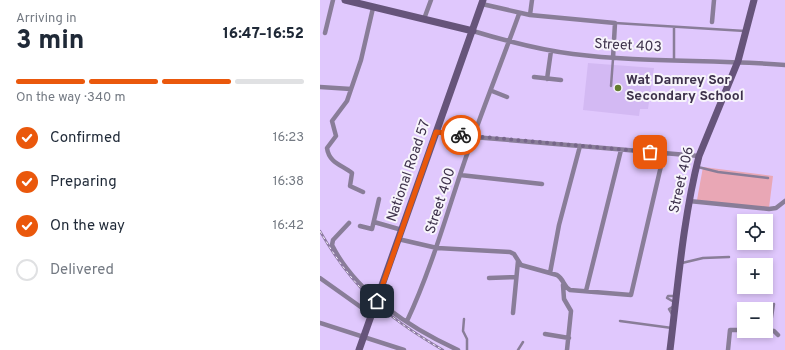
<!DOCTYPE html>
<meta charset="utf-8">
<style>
body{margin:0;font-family:Overpass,sans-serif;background:#f6f6f7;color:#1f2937;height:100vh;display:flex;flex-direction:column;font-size:15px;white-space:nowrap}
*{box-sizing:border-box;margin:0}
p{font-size:13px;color:#747a83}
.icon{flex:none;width:22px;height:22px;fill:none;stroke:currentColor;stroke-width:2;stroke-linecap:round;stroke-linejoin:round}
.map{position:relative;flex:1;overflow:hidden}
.drawer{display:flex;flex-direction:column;background:#fff;width:320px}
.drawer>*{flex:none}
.buttons{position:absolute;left:417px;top:214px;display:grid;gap:8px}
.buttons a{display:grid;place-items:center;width:36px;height:36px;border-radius:0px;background:#fff;box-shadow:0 2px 6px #0003;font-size:20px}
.pin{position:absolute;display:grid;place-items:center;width:34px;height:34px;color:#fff;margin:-17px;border-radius:8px;box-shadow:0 2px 6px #0006}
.courier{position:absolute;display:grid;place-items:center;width:40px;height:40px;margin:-20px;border:3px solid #ea580c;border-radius:50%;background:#fff;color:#222;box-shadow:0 1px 5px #0007}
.headline em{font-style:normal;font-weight:800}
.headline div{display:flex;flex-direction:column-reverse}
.headline{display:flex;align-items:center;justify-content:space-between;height:68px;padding:0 16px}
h1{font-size:26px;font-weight:800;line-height:30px}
.bar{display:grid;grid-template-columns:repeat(4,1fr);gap:6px 4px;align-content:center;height:48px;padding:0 16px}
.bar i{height:5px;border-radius:3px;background:#e0e1e3}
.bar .on{background:#ea580c}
.bar p{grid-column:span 4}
ol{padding:0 16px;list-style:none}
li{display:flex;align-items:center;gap:12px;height:44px}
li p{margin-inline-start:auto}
li .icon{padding:4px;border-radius:50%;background:#ea580c;color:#fff;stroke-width:4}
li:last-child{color:#747a83}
li i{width:22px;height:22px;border:2px solid #e0e1e3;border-radius:50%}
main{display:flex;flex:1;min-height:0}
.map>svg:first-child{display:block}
.built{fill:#d3b9f3}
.green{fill:#e9a7b5}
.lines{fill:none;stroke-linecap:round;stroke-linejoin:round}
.lane{stroke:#897d98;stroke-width:2.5}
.street{stroke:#897d98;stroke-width:4.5}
.secondary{stroke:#66547a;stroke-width:7}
.rail-casing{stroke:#8c7aa1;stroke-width:2.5}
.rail{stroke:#f7f4fb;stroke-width:1;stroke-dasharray:3;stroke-linecap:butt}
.done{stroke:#766689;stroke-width:4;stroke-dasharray:0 7.2}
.route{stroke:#ea580c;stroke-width:5}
.poi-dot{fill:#627c2f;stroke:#f7f4fb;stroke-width:1.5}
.labels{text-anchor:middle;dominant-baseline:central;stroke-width:4;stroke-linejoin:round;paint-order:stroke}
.street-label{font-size:14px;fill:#3d314b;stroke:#f7f4fb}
.poi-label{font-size:14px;font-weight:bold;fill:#3d314b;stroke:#f7f4fb;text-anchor:start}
</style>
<main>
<section class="drawer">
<div class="headline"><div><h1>3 min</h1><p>Arriving in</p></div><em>16:47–16:52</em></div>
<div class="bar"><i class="on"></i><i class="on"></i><i class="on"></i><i></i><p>On the way · 340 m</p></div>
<ol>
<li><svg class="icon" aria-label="check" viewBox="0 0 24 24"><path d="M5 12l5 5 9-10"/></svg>Confirmed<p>16:23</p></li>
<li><svg class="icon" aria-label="check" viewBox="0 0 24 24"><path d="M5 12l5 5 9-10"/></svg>Preparing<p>16:38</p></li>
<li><svg class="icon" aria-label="check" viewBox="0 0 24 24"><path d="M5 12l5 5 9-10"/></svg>On the way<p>16:42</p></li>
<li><i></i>Delivered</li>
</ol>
</section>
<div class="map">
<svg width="465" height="350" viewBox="0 0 465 350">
<rect width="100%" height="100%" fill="#e0c8fd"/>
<path class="built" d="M268 63 334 68 328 109H320L319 116 263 110Z"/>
<path class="green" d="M383 167 453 176 449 208 377 200Z"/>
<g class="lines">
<path class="lane" d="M295 23 425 31
M354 27V60
M291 86 293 59
M378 167 398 172 448 178
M362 263 383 258 409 257
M354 302 347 298 348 296H354
M352 314 349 309 354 306
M144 319 143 331 147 339V350
M300 321 352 328
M450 330 454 304
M198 350 203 342"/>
<path class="street" d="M162 4 210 15 295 23 293 58
M210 15 212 0
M104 19 111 0
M392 22 394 0
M153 31C186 41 219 50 253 54 323 63 395 59 465 65
M5 33 13 0
M214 77 241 80
M227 79 231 51
M0 87 31 89
M172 91 187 97
M116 132 153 137 379 156
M140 175 222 184
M43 192 30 186 32 173C22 165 9 163 7 148L16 136 12 121 27 101 41 60 53 8
M369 201 449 209 456 208 465 201
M54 222 82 230
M29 223 13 240 12 245C36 293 90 328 138 350
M40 226 52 229 59 199
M78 239 117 248 190 252 194 254 201 265 237 275C244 279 243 286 250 290L311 295 344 153
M230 273 239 225 260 146
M0 278 52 315
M169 278 196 277
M243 285 244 299 251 311 247 350
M266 291 301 150
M193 313 198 261
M87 321C111 270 126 216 144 163 161 113 181 64 199 14
M0 323 84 350
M446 330 454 331 458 335
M225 334 249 338
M408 350 410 330H424"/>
<path class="secondary" d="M25 0 153 31
M39 350 163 0
M350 350C358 285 363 219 379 156L418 61 434 0"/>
<g class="rail-casing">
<path id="rail" d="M0 231C33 289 66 317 123 350"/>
</g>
<use href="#rail" class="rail"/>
</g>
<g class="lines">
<path class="done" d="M141 135 330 152"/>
<path class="route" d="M57 301 116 132 141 135"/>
</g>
<circle class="poi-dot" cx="298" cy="88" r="4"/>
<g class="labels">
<g class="street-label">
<text transform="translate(308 46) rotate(3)">Street 403</text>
<text transform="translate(89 171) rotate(-71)">National Road 57</text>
<text transform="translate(362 180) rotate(-77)">Street 406</text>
<text transform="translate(121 201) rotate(-72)">Street 400</text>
</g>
<g class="poi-label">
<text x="306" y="80">Wat Damrey Sor<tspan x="306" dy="16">Secondary School</tspan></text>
</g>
</g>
</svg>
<div class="buttons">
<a><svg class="icon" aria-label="locate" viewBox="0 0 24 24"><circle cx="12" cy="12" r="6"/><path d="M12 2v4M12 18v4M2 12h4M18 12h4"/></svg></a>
<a>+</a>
<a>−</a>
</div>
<div class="pin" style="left:330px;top:152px;background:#ea580c"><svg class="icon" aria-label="bag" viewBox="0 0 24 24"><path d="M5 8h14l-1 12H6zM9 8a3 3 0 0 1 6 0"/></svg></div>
<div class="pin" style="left:57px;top:301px;background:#1f2937"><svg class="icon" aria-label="home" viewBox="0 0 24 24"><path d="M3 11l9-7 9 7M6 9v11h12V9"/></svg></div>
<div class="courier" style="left:141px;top:135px"><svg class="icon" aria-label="bike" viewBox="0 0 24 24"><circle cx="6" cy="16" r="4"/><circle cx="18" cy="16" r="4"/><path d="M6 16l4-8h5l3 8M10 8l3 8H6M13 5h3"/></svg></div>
</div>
</main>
